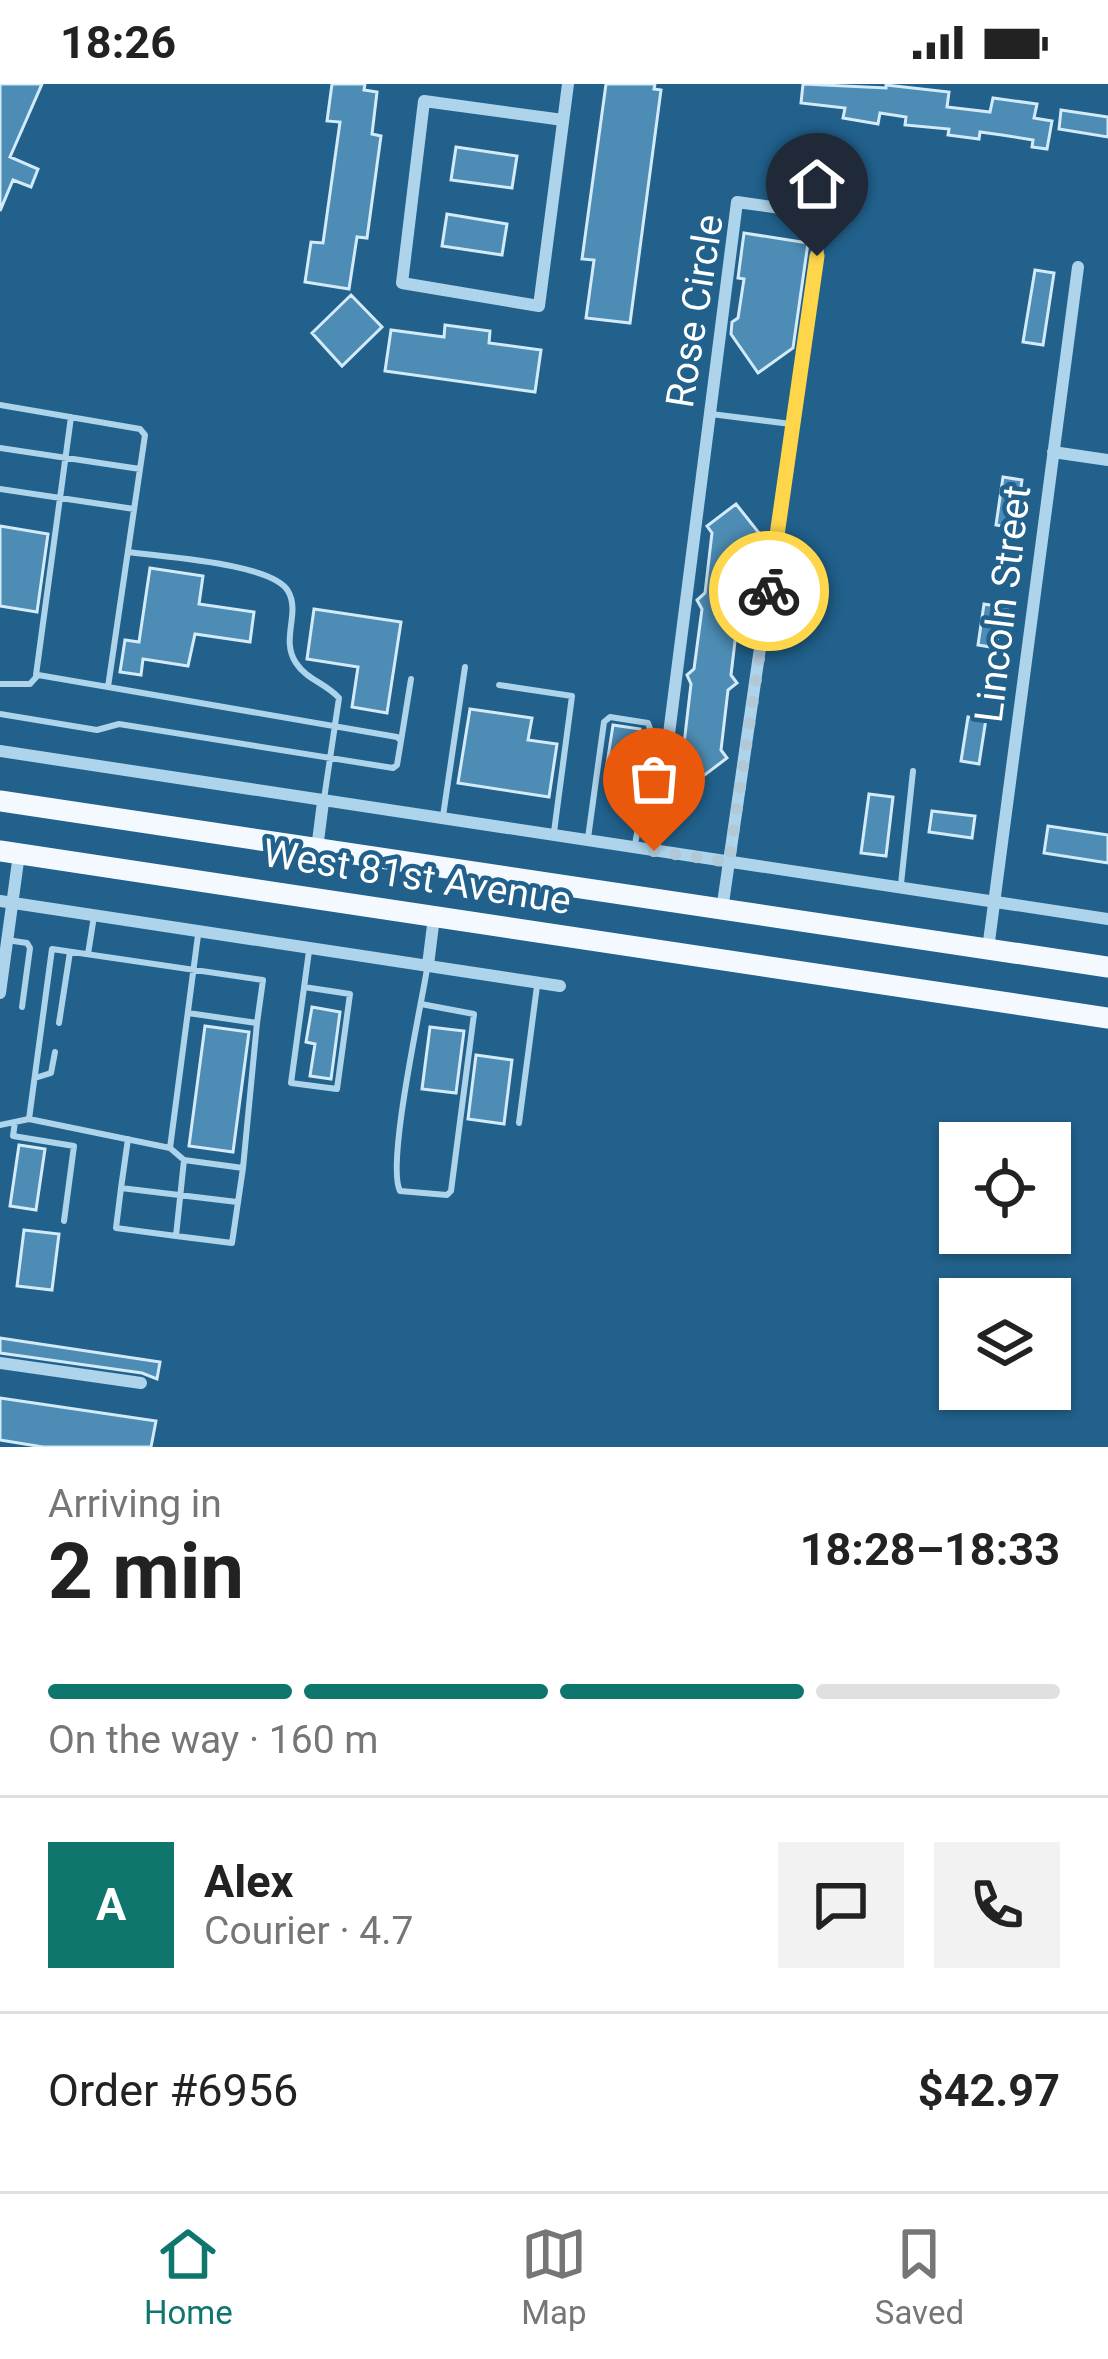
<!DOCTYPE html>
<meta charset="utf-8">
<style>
body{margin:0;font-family:Roboto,sans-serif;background:#f2f2f2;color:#222;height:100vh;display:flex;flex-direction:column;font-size:45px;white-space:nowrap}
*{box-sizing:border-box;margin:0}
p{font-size:39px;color:#767676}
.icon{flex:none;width:66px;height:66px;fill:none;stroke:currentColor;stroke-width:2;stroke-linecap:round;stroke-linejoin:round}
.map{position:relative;height:1363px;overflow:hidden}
.drawer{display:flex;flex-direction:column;background:#fff;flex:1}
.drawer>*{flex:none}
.buttons{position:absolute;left:939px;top:1038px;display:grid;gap:24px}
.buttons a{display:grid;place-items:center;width:132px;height:132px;border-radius:0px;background:#fff;box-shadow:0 3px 9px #0004;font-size:60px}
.pin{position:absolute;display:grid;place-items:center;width:102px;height:102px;color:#fff;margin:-123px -51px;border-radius:50% 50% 50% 0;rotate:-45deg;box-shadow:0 0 12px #0007}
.pin .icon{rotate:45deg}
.courier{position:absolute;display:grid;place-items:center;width:120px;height:120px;margin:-60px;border:9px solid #ffd54a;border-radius:50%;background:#fff;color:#222;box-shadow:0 3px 15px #0007}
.head em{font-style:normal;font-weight:700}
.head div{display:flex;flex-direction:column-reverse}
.head{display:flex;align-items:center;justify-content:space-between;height:204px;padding:0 48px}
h1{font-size:78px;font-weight:700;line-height:90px}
.bar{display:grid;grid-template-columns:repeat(4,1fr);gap:18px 12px;align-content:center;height:144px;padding:0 48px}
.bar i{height:15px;border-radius:9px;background:#e0e0e0}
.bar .on{background:#0f766e}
.bar p{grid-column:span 4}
.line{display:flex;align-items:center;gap:30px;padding:0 48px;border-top:3px solid #e0e0e0}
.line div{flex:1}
.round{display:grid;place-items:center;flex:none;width:126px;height:126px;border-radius:0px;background:#f2f2f2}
.status{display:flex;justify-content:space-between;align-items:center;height:84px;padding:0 60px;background:#fff;direction:ltr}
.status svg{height:33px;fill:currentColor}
.dock{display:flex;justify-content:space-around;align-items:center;height:168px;border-top:3px solid #e0e0e0;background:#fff;font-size:33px;color:#767676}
.dock a{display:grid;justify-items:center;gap:6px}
.dock .on{color:#0f766e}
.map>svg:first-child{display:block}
.building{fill:#4d8db5;stroke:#d3eaf8;stroke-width:3}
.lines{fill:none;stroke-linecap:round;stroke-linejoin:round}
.lane{stroke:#aed4eb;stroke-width:6}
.street{stroke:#aed4eb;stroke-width:12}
.primary{stroke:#f3f9fe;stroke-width:21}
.done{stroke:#b1c8d7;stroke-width:12;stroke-dasharray:0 21.6}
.route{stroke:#ffd54a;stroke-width:15}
.labels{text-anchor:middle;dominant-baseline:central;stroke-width:9;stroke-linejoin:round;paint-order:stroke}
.street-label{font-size:39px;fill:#fff;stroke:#21618c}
</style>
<div class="status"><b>18:26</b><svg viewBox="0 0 49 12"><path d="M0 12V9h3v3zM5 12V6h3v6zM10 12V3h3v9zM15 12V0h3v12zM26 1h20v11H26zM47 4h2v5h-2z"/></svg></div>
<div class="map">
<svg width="1108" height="1363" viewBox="0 0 1108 1363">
<rect width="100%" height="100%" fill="#21618c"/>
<path class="building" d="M0 0H42L10 73 38 85 31 103 13 96 0 127Z
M332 0H365L364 6 377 8 372 50 381 52 367 154 357 153 349 205 305 198 311 158 323 159 340 38 327 37Z
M606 0H655L654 5 661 6 630 239 586 234 594 176 582 175Z
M803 0 886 4V1L949 8 947 23 990 28 993 14 1037 20 1034 34 1052 37 1047 65 1032 63 1033 56 1002 51 980 48 979 55 948 51 949 45 905 41 906 33 880 29 878 40 843 34 845 24 801 19Z
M1061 26 1108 33V53L1059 45Z
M456 63 517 72 512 104 451 96Z
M447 130 507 140 502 171 442 162Z
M744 149 808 159 793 264 758 289 731 250 732 238 738 234 744 195 738 194Z
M1035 186 1054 189 1043 261 1023 258Z
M351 211 382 243 342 282 312 249Z
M445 241 490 247 489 259 541 266 535 308 385 287 391 246 444 253Z
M1003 393 1022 396 1015 444 996 441Z
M736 420 759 449 749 457 742 516 748 524 738 532 731 591 737 599 728 606 721 666 727 674 698 696 677 670 684 660 691 600 687 591 694 585 702 525 697 516 705 509 712 449 707 442Z
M0 442 48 450 37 528 0 522Z
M150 484 203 492 199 520 254 528 250 558 195 550 188 582 143 575 141 591 120 588 125 556 139 558Z
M984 520 1008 524 1006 537 1000 536 996 564 978 561Z
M314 525 401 538 387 629 352 623 358 583 307 575Z
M470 625 532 634 528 656 557 660 549 713 458 699Z
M968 633 986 635 979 680 961 677Z
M613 641 640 645 634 684 607 680Z
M869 710 893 713 886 772 861 769Z
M932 727 975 732 972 754 929 748Z
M1048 742 1108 751V779L1044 769Z
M312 923 340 928 331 995 310 992 315 960 306 958Z
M205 942 249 948 233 1068 189 1062Z
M430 943 464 947 456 1009 422 1005Z
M476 971 512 976 504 1040 468 1035Z
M19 1061 45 1065 36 1126 10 1122Z
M24 1146 59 1150 52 1206 17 1202Z
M0 1254 160 1278 157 1295 142 1289 0 1269Z
M0 1314 156 1337 151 1363H43L0 1356Z"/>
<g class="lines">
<path class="lane" d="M0 321 140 345 145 351 108 603 38 591 30 600H0
M711 330 791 340
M0 364 140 385
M0 405 134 425
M128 468C161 473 272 479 288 507 301 529 280 555 296 579 307 596 326 599 339 614L324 715
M36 591 71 333
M499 601 572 612 554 748
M0 630 97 646 119 640 393 684 397 681 401 657 397 653 108 603
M401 657 411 595
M443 732 465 583
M588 754 604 638 610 633 648 639 653 653 635 761
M901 800 913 687
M7 856 27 859 30 864 22 923
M88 870 94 832
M304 903 350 910 337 1005 291 999 309 867
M421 920 474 930 451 1107 447 1111 400 1107C386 1081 421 923 427 885
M188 929 257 939 243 1084 184 1076 170 1064 198 851
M59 939 70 868
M35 994 51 989 55 968
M15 1038 13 1052 74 1062 64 1137
M519 1039 537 902
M0 1041 29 1035
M170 1064 29 1035 52 865 263 896 257 939
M184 1076 176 1152 232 1159 243 1084
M121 1104 128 1055
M176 1152 116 1144 121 1104 237 1118"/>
<path class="street" d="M563 36 424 17 402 199 539 222 568 0
M1053 368 1108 376
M0 667 1108 835
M317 765 323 718
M654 767 737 118 823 130 722 826
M0 817 560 902
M988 865 1078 183
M428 881 434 833
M0 909 19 770
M0 1279 141 1299"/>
<path class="primary" d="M0 717 1108 883
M0 767 1108 934"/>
</g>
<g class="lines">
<path class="done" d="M654 767 729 778 769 507"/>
<path class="route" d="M769 507 817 172"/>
</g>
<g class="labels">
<g class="street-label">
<text transform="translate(695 227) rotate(-81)">Rose Circle</text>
<text transform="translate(1003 520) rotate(-83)">Lincoln Street</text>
<text transform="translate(417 793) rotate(9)">West 81st Avenue</text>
</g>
</g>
</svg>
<div class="buttons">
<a><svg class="icon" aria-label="locate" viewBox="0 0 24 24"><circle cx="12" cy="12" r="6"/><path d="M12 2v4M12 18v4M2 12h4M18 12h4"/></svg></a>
<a><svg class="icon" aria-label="layers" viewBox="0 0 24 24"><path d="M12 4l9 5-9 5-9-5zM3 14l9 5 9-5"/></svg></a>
</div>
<div class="pin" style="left:654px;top:767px;background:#ea580c"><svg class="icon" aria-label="bag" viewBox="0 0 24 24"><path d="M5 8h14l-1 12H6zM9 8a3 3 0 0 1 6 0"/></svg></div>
<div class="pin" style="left:817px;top:172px;background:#1f2937"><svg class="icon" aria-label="home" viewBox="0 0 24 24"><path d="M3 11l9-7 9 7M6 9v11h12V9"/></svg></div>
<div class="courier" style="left:769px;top:507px"><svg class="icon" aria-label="bike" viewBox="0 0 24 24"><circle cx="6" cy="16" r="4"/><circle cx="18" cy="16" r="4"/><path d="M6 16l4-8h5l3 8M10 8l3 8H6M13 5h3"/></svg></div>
</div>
<section class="drawer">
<div class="head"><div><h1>2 min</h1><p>Arriving in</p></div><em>18:28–18:33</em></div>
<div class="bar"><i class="on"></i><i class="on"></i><i class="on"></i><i></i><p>On the way · 160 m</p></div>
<div class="line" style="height:216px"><b class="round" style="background:#0f766e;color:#fff">A</b><div><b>Alex</b><p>Courier · 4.7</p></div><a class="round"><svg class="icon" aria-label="chat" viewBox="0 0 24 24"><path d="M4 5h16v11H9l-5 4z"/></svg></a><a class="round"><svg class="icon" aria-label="phone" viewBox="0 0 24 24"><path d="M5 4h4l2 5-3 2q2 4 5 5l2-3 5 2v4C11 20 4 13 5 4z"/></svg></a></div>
<div class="line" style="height:156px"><div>Order #6956</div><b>$42.97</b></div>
</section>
<nav class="dock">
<a class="on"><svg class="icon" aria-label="home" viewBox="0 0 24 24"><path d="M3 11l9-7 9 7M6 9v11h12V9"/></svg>Home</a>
<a><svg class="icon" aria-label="map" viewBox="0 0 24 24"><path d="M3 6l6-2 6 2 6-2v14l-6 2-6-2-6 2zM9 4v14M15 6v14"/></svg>Map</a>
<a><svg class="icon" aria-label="saved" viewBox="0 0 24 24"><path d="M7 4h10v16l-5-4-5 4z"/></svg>Saved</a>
</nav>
